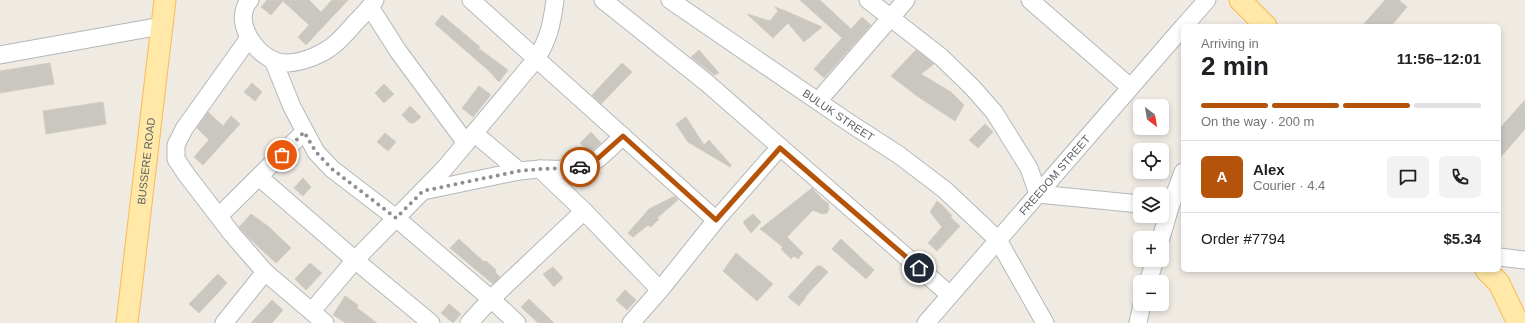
<!DOCTYPE html>
<meta charset="utf-8">
<style>
body{margin:0;font-family:Helvetica,sans-serif;background:#f2f2f2;color:#202124;height:100vh;display:flex;flex-direction:column;font-size:15px;white-space:nowrap}
*{box-sizing:border-box;margin:0}
p{font-size:13px;color:#757577}
.icon{flex:none;width:22px;height:22px;fill:none;stroke:currentColor;stroke-width:2;stroke-linecap:round;stroke-linejoin:round}
.map{position:relative;flex:1;overflow:hidden}
.sheet{position:absolute;left:1181px;top:24px;width:320px;height:248px;display:flex;flex-direction:column;background:#fff;border-radius:6px;box-shadow:0 2px 6px #0003}
.sheet>*{flex:none}
.needle{width:26px;rotate:149deg}
.buttons{position:absolute;left:1133px;top:99px;display:grid;gap:8px}
.buttons a{display:grid;place-items:center;width:36px;height:36px;border-radius:6px;background:#fff;box-shadow:0 2px 6px #0003;font-size:20px}
.pin{position:absolute;display:grid;place-items:center;width:34px;height:34px;color:#fff;margin:-17px;border:2px solid #fff;border-radius:50%;box-shadow:0 1px 4px #0007}
.courier{position:absolute;display:grid;place-items:center;width:40px;height:40px;margin:-20px;border:3px solid #b45309;border-radius:50%;background:#fff;color:#222;box-shadow:0 1px 5px #0007}
.headline em{font-style:normal;font-weight:800}
.headline div{display:flex;flex-direction:column-reverse}
.headline{display:flex;align-items:center;justify-content:space-between;height:68px;padding:0 20px}
h1{font-size:26px;font-weight:800;line-height:30px}
.bar{display:grid;grid-template-columns:repeat(4,1fr);gap:6px 4px;align-content:center;height:48px;padding:0 20px}
.bar i{height:5px;border-radius:3px;background:#e0e0e0}
.bar .selected{background:#b45309}
.bar p{grid-column:span 4}
.line{display:flex;align-items:center;gap:10px;padding:0 20px;border-top:1px solid #e0e0e0}
.line div{flex:1}
.round{display:grid;place-items:center;flex:none;width:42px;height:42px;border-radius:6px;background:#f2f2f2}
.map>svg:first-child{display:block}
.building{fill:#cac6c0;stroke:#d4ccc1}
.lines{fill:none;stroke-linecap:round;stroke-linejoin:round}
.minor-casing{stroke:#b4b7bb;stroke-width:19}
.major-casing{stroke:#faba51;stroke-width:23}
.minor{stroke:#fff;stroke-width:17}
.major{stroke:#ffe8a8;stroke-width:21}
.done{stroke:#8f9191;stroke-width:4;stroke-dasharray:0 7.2}
.route{stroke:#b45309;stroke-width:5}
.labels{text-anchor:middle;dominant-baseline:central;stroke-width:3;stroke-linejoin:round;paint-order:stroke}
.street-label{font-size:11px;fill:#5b6165;stroke:#fff}
</style>
<div class="map">
<svg width="1525" height="323" viewBox="0 0 1525 323">
<rect width="100%" height="100%" fill="#efebe3"/>
<path class="building" d="M267 0H309L321 12 332 0H348L306 45 298 37 309 25 283 1 271 15 261 7Z
M800 0H820L851 29 862 17 871 25 824 78 814 69 842 38Z
M1385 0H1399L1407 7 1391 26H1362Z
M775 7 788 12 822 27 804 42 788 23 773 38 747 14 770 21 778 11Z
M442 15 480 47 478 48 508 70 499 82 487 69 435 24Z
M699 50 719 73 714 75 691 57Z
M916 50 934 64 921 74 951 92 964 105 955 121 917 96 891 76Z
M50 63 54 84 0 93V71Z
M622 63 632 72 601 104 592 95Z
M252 83 262 92 255 101 244 92Z
M384 84 394 94 384 103 375 93Z
M479 86 490 94V96L473 117 462 108Z
M1525 100V129L1499 159V129Z
M103 102 106 124 46 134 43 111Z
M410 106 421 117 414 123H410L402 115Z
M208 112 223 126 231 116 240 124 203 165 194 157 209 140 197 128Z
M686 117 704 145 709 140 731 165 730 167 688 142 676 124Z
M985 124 993 132 978 148 969 140Z
M591 132 601 143 590 152 580 143Z
M385 133 396 142 388 151 377 142Z
M303 178 311 187 303 196 294 188Z
M812 188 823 200 828 203 829 209 827 213 822 214 813 210 787 237 803 253 798 259 794 256 791 259 781 249 783 247 760 229Z
M675 196 678 200 657 218 659 219 651 227 648 225 633 237 628 233 649 209Z
M937 201 943 206 952 216 950 217 960 226 937 251 928 243 942 227 930 212Z
M251 214 269 227 291 248 276 263 250 239 239 227Z
M753 214 761 222 751 233 743 222Z
M459 239 484 262 486 261 496 270 495 272 500 277 493 284 450 248Z
M841 239 874 270 866 279 832 249Z
M736 253 773 284 757 301 723 271Z
M310 263 322 273 306 290 295 279Z
M817 266H821L828 272 805 297H806L799 306 788 297Z
M553 267 563 278 554 287 543 274Z
M218 274 227 283 199 313 189 304Z
M625 290 636 300 627 310 616 300Z
M345 296 358 305 357 308 377 323H346L333 315Z
M529 299 554 323H538L521 307Z
M272 300 283 310 272 323H251Z
M449 304 461 314 453 323 441 313Z"/>
<g class="lines">
<g class="minor-casing">
<g id="minor">
<path d="M250 0C248 2 246 5 245 8 236 31 264 65 288 63 304 62 324 54 336 43 343 37 349 30 355 23 362 16 369 9 375 0"/>
<path d="M471 0 716 220"/>
<path d="M603 0 707 83 950 295"/>
<path id="s1" d="M670 0 851 124 899 155 945 190 998 240 1045 323"/>
<path d="M868 0 941 57 972 87 994 112 1029 168 1038 194 1140 204"/>
<path d="M1030 0 1130 87"/>
<path d="M370 7 398 51 466 143"/>
<path d="M1184 26 1207 0"/>
<path d="M249 38 184 129 176 145V159L186 174 232 234 265 272 325 323"/>
<path d="M0 55 161 26"/>
<path d="M273 60 292 107 316 152 332 169 396 218 491 299 517 323"/>
<path d="M818 101 906 0"/>
<path d="M474 133 519 171"/>
<path d="M540 169C558 169 579 171 595 161 605 154 614 144 623 136"/>
<path d="M259 177 355 260 431 323"/>
<path d="M423 191 519 171 540 169 584 211 660 290"/>
<path d="M219 216 304 132"/>
<path d="M1161 238 1170 207 1183 172"/>
<path d="M1499 257 1525 260"/>
<path d="M1148 282 1155 260"/>
<path d="M312 311 355 260 445 168 536 59C549 39 552 23 555 0"/>
<path d="M224 323 265 272"/>
<path d="M469 323 491 299 584 211"/>
<path d="M631 323 660 290 716 220 780 147"/>
<path id="s2" d="M926 323 1183 27"/>
<path d="M1138 323 1142 304"/>
</g>
</g>
<g class="major-casing">
<g id="major">
<path d="M1240 0 1266 26"/>
<path d="M1486 270 1499 283 1518 323"/>
<path id="s3" d="M127 323 165 0"/>
</g>
</g>
<use href="#minor" class="minor"/>
<use href="#major" class="major"/>
</g>
<g class="lines">
<path class="done" d="M282 155 304 132 316 152 332 169 396 218 423 191 519 171 540 169 573 168 580 167"/>
<path class="route" d="M580 167 595 161 623 136 716 220 780 148 919 268"/>
</g>
<g class="labels">
<g class="street-label">
<text stroke="none"><textPath href="#s1" startOffset="204">BULUK STREET</textPath></text>
<text stroke="none"><textPath href="#s3" startOffset="163">BUSSERE ROAD</textPath></text>
<text stroke="none"><textPath href="#s2" startOffset="196">FREEDOM STREET</textPath></text>
</g>
</g>
</svg>
<div class="buttons">
<a><svg class="needle" viewBox="-14 -14 28 28"><path d="M0-13l5 13h-10z" fill="#e53935"/><path d="M0 13l5-13h-10z" fill="#757577"/></svg></a>
<a><svg class="icon" aria-label="locate" viewBox="0 0 24 24"><circle cx="12" cy="12" r="6"/><path d="M12 2v4M12 18v4M2 12h4M18 12h4"/></svg></a>
<a><svg class="icon" aria-label="layers" viewBox="0 0 24 24"><path d="M12 4l9 5-9 5-9-5zM3 14l9 5 9-5"/></svg></a>
<a>+</a>
<a>−</a>
</div>
<div class="pin" style="left:282px;top:155px;background:#ea580c"><svg class="icon" aria-label="bag" viewBox="0 0 24 24"><path d="M5 8h14l-1 12H6zM9 8a3 3 0 0 1 6 0"/></svg></div>
<div class="pin" style="left:919px;top:268px;background:#1f2937"><svg class="icon" aria-label="home" viewBox="0 0 24 24"><path d="M3 11l9-7 9 7M6 9v11h12V9"/></svg></div>
<div class="courier" style="left:580px;top:167px"><svg class="icon" aria-label="car" viewBox="0 0 24 24"><path d="M5 17H2v-5l4-1 3-4h7l3 4 3 1v5h-3M9 17h6M6 11h13"/><circle cx="7" cy="17" r="2"/><circle cx="17" cy="17" r="2"/></svg></div>
<section class="sheet">
<div class="headline"><div><h1>2 min</h1><p>Arriving in</p></div><em>11:56–12:01</em></div>
<div class="bar"><i class="selected"></i><i class="selected"></i><i class="selected"></i><i></i><p>On the way · 200 m</p></div>
<div class="line" style="height:72px"><b class="round" style="background:#b45309;color:#fff">A</b><div><b>Alex</b><p>Courier · 4.4</p></div><a class="round"><svg class="icon" aria-label="chat" viewBox="0 0 24 24"><path d="M4 5h16v11H9l-5 4z"/></svg></a><a class="round"><svg class="icon" aria-label="phone" viewBox="0 0 24 24"><path d="M5 4h4l2 5-3 2q2 4 5 5l2-3 5 2v4C11 20 4 13 5 4z"/></svg></a></div>
<div class="line" style="height:52px"><div>Order #7794</div><b>$5.34</b></div>
</section>
</div>
